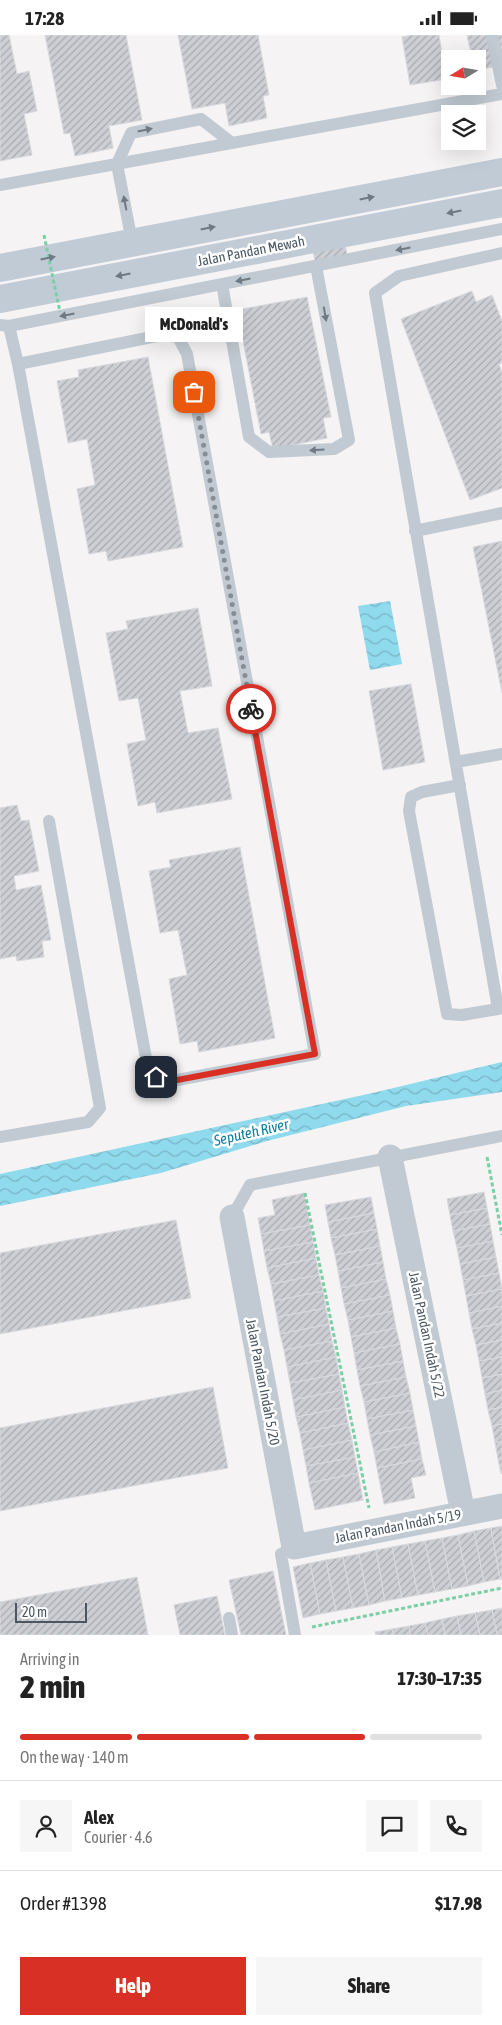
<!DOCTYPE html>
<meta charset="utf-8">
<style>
body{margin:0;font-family:"Asap Condensed",sans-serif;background:#f6f6f6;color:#222;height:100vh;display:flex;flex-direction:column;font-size:19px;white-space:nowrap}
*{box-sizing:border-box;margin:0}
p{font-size:16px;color:#767676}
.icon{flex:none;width:28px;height:28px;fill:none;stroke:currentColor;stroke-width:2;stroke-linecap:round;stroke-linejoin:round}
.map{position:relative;height:1600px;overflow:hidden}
.panel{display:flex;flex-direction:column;background:#fff;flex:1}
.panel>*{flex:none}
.needle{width:32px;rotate:259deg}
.fabs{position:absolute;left:441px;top:15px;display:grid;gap:10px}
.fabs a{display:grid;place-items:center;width:45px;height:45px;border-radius:0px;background:#fff;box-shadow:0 5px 20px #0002;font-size:25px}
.scale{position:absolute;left:15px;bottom:12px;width:72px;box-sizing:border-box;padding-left:5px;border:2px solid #4a5661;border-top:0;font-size:14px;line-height:18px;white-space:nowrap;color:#4a5661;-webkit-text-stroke:4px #fff;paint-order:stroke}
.pin{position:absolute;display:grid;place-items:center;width:42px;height:42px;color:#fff;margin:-21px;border-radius:10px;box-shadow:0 2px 8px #0006}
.courier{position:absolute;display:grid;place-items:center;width:50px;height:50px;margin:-25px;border:4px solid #d93025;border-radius:50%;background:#fff;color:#222;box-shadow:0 1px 6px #0007}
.bubble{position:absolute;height:35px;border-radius:0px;background:#fff;box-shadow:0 5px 20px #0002;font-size:16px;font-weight:800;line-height:35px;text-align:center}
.overview em{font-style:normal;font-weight:800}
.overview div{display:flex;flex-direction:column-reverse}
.overview{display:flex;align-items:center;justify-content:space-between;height:85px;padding:0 20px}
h1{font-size:32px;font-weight:800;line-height:38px}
.bar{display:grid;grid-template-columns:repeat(4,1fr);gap:8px 5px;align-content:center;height:60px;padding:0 20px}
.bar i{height:6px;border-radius:4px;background:#e0e0e0}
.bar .current{background:#d93025}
.bar p{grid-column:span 4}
.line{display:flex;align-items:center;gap:12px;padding:0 20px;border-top:1px solid #e0e0e0}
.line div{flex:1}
.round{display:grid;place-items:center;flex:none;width:52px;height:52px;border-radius:0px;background:#f6f6f6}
.button{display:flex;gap:10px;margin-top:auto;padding:10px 20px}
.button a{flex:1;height:58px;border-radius:0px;background:#d93025;color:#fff;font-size:20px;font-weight:800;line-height:58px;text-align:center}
.button a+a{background:#f6f6f6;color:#222}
.status{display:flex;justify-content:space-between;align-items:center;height:35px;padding:0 25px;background:#fff;direction:ltr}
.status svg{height:14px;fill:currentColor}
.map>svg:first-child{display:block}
.water{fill:url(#water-waves)}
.building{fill:url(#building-hatch);stroke:#d7d9de}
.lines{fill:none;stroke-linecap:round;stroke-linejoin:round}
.path{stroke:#7ad0a6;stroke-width:3;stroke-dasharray:4 2.5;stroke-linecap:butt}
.lane{stroke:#c1cad2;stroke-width:12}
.street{stroke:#c1cad2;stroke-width:25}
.secondary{stroke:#c1cbd6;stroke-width:28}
.path-bridge{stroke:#7ad0a6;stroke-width:3;stroke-dasharray:4 2.5;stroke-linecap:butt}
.oneway{fill:#6e7983}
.oneway2{fill:#6e7984}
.done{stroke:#868d94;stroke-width:5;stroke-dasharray:0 9}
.route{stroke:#d93025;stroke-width:6}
.labels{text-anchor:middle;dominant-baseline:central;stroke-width:5;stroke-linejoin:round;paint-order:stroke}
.street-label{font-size:14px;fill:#4a5661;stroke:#fff}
.water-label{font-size:15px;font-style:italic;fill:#0c7c9b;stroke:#fff}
</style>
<div class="status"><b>17:28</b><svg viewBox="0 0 49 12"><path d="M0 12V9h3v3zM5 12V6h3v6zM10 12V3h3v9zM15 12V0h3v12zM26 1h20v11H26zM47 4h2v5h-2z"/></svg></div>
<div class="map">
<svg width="502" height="1600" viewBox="0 0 502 1600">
<defs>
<pattern id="water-waves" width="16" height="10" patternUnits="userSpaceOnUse" patternTransform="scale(1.25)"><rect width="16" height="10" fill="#90daee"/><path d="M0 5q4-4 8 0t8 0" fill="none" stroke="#78b4c4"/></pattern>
<pattern id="building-hatch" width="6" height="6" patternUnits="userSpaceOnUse" patternTransform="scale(1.25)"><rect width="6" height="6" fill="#cdcfd5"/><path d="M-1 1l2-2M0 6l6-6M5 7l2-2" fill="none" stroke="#a8abb0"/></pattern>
</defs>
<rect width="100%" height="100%" fill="#f5f3f3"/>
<path class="water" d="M390 566 402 629 370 635 358 571Z
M502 1027V1057L406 1071 267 1106 161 1138 0 1171V1139L377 1057Z"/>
<path class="building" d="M0 0H9L17 39 29 36 37 76 24 79 32 120 0 126Z
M45 0H126L142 85 109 91 113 113 75 121 70 98 64 99Z
M178 0H258L269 60 263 61 267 83 229 91 225 68 192 74Z
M412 0H439L447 44 410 50 402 2Z
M467 0H502V30L478 35V24H472Z
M345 209 347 220 315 226 313 215Z
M472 256 476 267 492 260 502 286V328L499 329 502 338V453L470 465 401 284Z
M307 262 331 382 323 383 327 403 273 414 269 397 261 399 237 275Z
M148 322 183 512 108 526 106 516 89 519 77 454 95 450 87 404 68 408 57 346 79 342 78 335Z
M502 506V658L473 512Z
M198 573 212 651 180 656 188 698 218 693 232 764 157 778 155 767 138 771 127 709 146 705 138 663 119 666 106 598 128 594 126 586Z
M411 649 425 727 383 735 369 656Z
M17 770 21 786 29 785 39 836 14 841 16 855 41 850 51 905 42 906 44 922 17 926 16 921 0 924V773Z
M240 812 275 1003 199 1017 197 1006 180 1009 169 944 187 940 178 895 160 898 149 836 171 832 169 825Z
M484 1157 487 1173 450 1180 447 1164Z
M304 1158 310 1190 261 1199 258 1183 275 1180 272 1165Z
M371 1162 374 1178 328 1187 325 1170Z
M487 1173 490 1189 453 1196 450 1180Z
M374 1178 377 1194 331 1203 328 1187Z
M176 1185 191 1263 0 1299V1218Z
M490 1189 493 1206 457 1213 453 1196Z
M310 1190 313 1207 264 1216 261 1199Z
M377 1194 380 1211 335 1220 331 1203Z
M493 1206 496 1222 460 1229 457 1213Z
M313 1207 316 1223 267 1233 264 1216Z
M380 1211 383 1227 338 1236 335 1220Z
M496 1222 499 1238 463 1245 460 1229Z
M316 1223 319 1240 271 1249 267 1233Z
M383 1227 386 1244 341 1253 338 1236Z
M499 1238 502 1254 466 1261 463 1245Z
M319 1240 323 1256 274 1266 271 1249Z
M386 1244 390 1260 344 1269 341 1253Z
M502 1254V1271L469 1278 466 1261Z
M323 1256 326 1273 277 1282 274 1266Z
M390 1260 393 1276 348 1285 344 1269Z
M502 1271V1288L472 1294 469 1278Z
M326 1273 329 1289 280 1299 277 1282Z
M393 1276 396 1293 351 1302 348 1285Z
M502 1288V1305L476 1310 472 1294Z
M329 1289 332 1306 284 1315 280 1299Z
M396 1293 400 1309 354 1318 351 1302Z
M502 1305V1322L479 1326 476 1310Z
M332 1306 336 1322 287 1332 284 1315Z
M400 1309 403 1326 357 1335 354 1318Z
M336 1322 339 1339 290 1348 287 1332Z
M502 1322V1339L482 1343 479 1326Z
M403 1326 406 1342 360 1351 357 1335Z
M339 1339 342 1355 293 1365 290 1348Z
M502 1339V1355L485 1359 482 1343Z
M406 1342 410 1358 364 1367 360 1351Z
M213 1352 228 1433 0 1476V1393Z
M342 1355 345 1372 296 1382 293 1365Z
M502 1355V1372L488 1375 485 1359Z
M410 1358 413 1375 367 1384 364 1367Z
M345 1372 348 1388 300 1398 296 1382Z
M502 1372V1389L492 1391 488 1375Z
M413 1375 416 1391 370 1400 367 1384Z
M348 1388 352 1405 303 1415 300 1398Z
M502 1389V1406L495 1408 492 1391Z
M416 1391 419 1407 374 1417 370 1400Z
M352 1405 355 1422 306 1431 303 1415Z
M502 1406V1438L501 1439 495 1408Z
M419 1407 422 1424 377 1433 374 1417Z
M355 1422 358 1438 309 1448 306 1431Z
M422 1424 426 1440 411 1443 415 1463 384 1469 377 1433Z
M358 1438 363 1465 315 1475 309 1448Z
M502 1491V1544H500L491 1493Z
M491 1493 500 1544 484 1547 474 1496Z
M474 1496 484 1547 468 1551 458 1500Z
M458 1500 468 1551 452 1554 442 1503Z
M442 1503 452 1554 435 1557 425 1506Z
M425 1506 435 1557 418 1560 408 1509Z
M408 1509 418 1560 402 1563 392 1512Z
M392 1512 402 1563 385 1566 376 1515Z
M376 1515 385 1566 369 1570 359 1519Z
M359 1519 369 1570 353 1573 343 1522Z
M343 1522 353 1573 336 1576 326 1525Z
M326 1525 336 1576 320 1579 310 1528Z
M310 1528 320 1579 303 1583 293 1532Z
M273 1536 286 1600H241L229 1545Z
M137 1542 148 1600H0V1567Z
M217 1561 225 1600H180L174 1570Z
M502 1573V1600H497L492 1575Z
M492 1575 497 1600H480L475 1578Z
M475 1578 480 1600H461L457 1581Z
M457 1581 461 1600H445L442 1584Z
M442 1584 445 1600H428L425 1588Z
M425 1588 428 1600H410L409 1591Z
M409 1591 410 1600H393L392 1594Z
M392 1594 393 1600H376L375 1597Z"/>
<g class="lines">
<path class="path" d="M487 1122 502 1200
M305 1158 369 1473
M312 1592 502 1553"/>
<path class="lane" d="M492 0 502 50
M0 150 502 59
M132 207 117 129 131 98 201 84 232 108
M502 218 399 241 375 258 498 974 502 973
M222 249 249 402 269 417 334 414 349 405 316 231
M0 290 9 291 18 329 146 1023 156 1042 172 1046 315 1019 187 319 178 302 162 300 18 329
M9 291 502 194
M415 496 502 478
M456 727 502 719
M460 750 422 757 411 762 409 776 447 979 462 980 498 974
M0 1102 88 1087 100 1073 49 786
M232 1182 250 1150 502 1101
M294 1512 281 1519 295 1600
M229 1583 232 1600"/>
<path class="street" d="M390 1122 463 1478
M232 1182 294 1512 502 1471"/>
<path class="secondary" d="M0 233 502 137
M0 264 502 168"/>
<path class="path-bridge" d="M44 200 60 277"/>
</g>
<defs><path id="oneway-solid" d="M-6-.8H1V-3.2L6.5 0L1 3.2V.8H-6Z" transform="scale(1.25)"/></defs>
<g class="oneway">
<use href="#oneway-solid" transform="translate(145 95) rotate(-12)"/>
<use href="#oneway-solid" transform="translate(125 168) rotate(-101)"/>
<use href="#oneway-solid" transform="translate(403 214) rotate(169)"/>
<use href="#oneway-solid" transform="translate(243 245) rotate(169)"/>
<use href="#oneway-solid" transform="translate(325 279) rotate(80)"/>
<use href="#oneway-solid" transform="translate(67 280) rotate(169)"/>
<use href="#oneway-solid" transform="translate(317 415) rotate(177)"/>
</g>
<g class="oneway2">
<use href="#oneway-solid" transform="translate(367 163) rotate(-11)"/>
<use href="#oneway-solid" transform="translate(454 177) rotate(169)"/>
<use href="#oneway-solid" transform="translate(208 193) rotate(-11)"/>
<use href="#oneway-solid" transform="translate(48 223) rotate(-11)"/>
<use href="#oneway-solid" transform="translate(123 240) rotate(169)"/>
</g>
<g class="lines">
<path class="done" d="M194 357 251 674"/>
<path class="route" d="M156 1042 172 1046 315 1019 251 674"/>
</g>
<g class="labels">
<g class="street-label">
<text transform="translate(251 216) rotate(-11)">Jalan Pandan Mewah</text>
<text transform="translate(427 1300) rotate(78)">Jalan Pandan Indah 5/22</text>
<text transform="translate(263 1347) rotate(79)">Jalan Pandan Indah 5/20</text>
<text transform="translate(398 1491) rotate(-11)">Jalan Pandan Indah 5/19</text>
</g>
<g class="water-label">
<text transform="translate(251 1097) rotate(-13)">Seputeh River</text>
</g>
</g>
</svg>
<div class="fabs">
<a><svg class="needle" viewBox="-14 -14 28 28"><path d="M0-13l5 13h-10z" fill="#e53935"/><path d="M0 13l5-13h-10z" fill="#767676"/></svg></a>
<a><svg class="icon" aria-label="layers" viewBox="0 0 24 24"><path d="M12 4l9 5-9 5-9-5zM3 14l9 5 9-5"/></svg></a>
</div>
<div class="scale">20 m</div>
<div class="pin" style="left:194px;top:357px;background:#ea580c"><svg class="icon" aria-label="bag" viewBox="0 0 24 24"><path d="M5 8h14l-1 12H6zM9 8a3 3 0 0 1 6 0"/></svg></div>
<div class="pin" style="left:156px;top:1042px;background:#1f2937"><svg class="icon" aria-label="home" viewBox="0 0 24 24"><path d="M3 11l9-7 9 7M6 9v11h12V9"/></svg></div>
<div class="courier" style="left:251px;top:674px"><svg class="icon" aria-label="bike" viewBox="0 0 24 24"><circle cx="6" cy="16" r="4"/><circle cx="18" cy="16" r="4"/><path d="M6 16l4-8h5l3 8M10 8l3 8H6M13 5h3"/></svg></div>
<div class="bubble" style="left:145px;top:272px;width:98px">McDonald's</div>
</div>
<section class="panel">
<div class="overview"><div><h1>2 min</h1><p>Arriving in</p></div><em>17:30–17:35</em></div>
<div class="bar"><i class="current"></i><i class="current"></i><i class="current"></i><i></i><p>On the way · 140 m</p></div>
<div class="line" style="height:90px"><a class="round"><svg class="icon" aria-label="person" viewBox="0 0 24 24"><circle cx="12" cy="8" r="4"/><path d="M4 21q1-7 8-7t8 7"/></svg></a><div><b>Alex</b><p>Courier · 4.6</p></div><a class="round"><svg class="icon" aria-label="chat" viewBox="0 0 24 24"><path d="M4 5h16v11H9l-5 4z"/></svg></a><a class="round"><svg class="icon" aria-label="phone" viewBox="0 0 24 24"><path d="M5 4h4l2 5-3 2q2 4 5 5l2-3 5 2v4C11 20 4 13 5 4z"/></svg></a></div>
<div class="line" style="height:65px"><div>Order #1398</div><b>$17.98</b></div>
<div class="button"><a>Help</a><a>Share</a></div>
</section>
